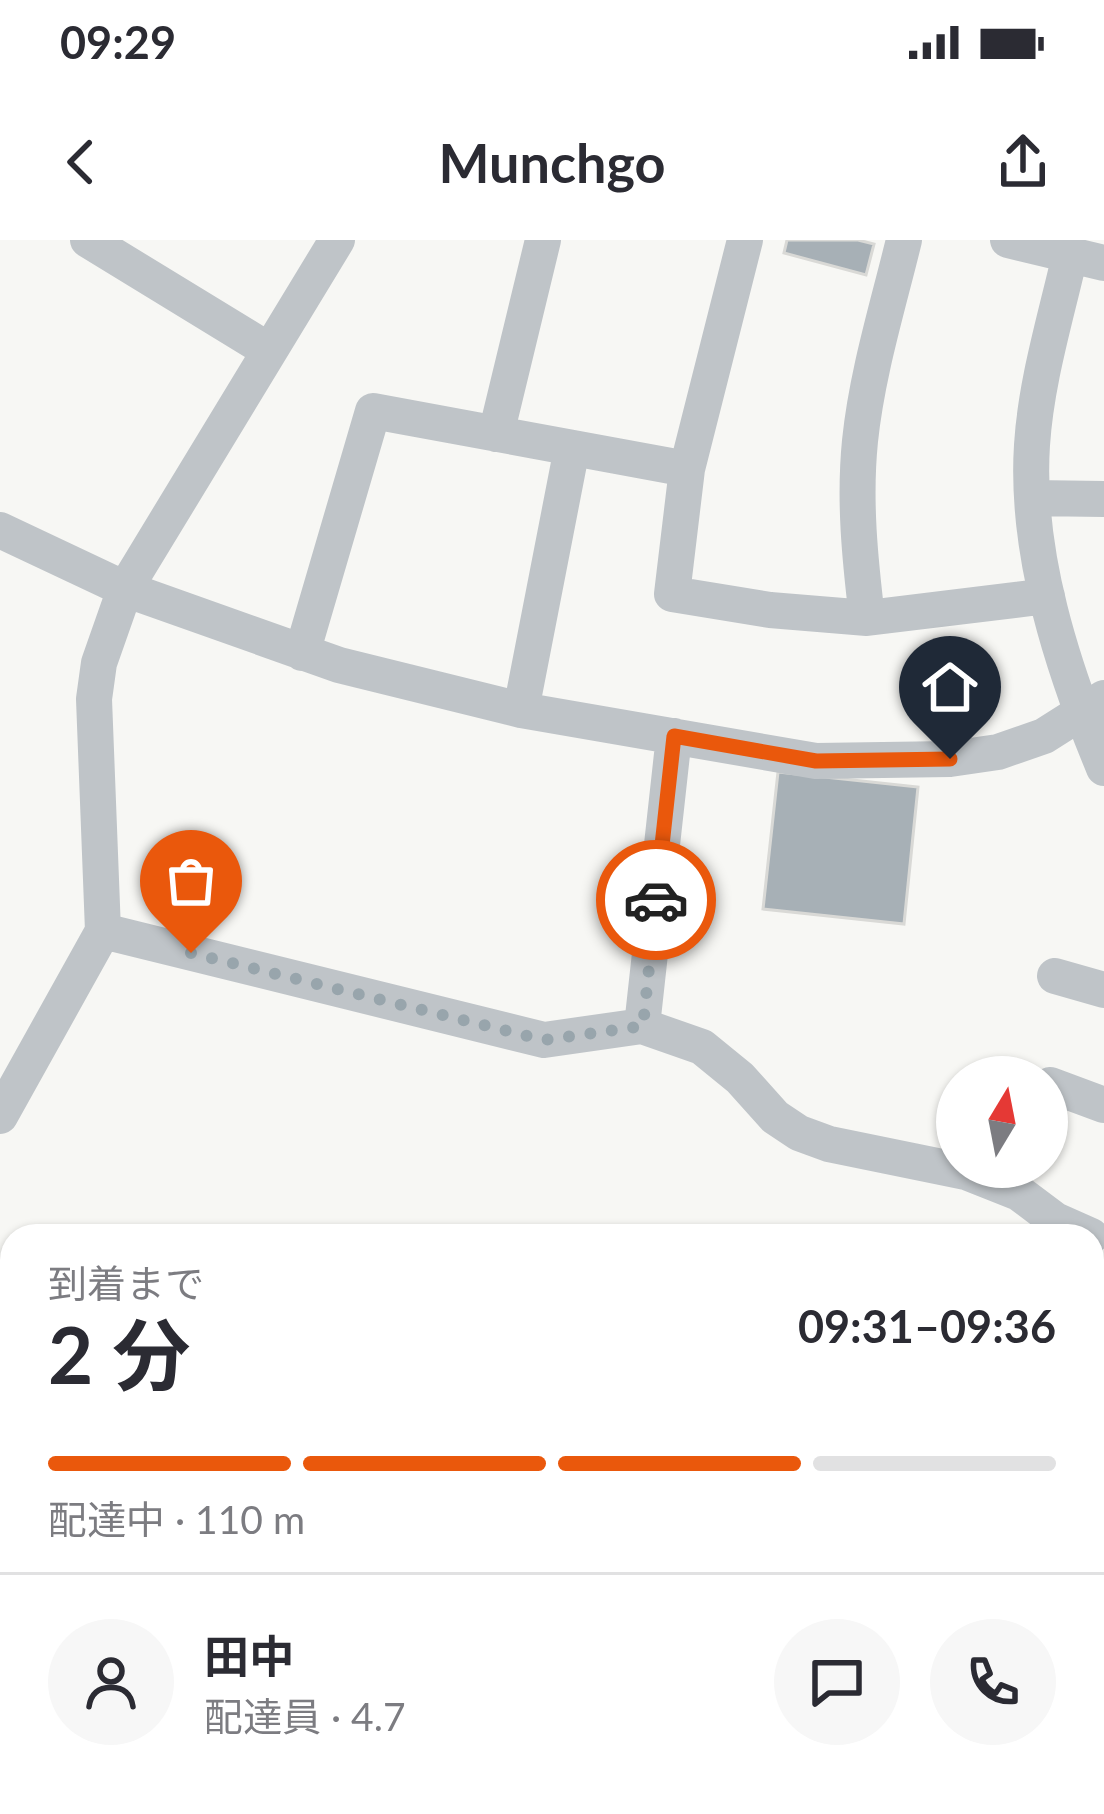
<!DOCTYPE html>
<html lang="ja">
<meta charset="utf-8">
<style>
body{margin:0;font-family:Lato,"Noto Sans JP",sans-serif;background:#f7f7f7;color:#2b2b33;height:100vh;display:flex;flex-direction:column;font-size:45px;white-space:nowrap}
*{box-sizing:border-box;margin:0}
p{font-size:39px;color:#7c7c81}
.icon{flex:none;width:66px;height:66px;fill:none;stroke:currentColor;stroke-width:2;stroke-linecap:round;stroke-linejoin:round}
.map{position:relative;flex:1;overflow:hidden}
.panel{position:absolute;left:0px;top:984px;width:1104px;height:591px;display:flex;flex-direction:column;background:#fff;border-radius:36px 36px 0 0;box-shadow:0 3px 9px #0004}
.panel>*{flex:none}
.needle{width:78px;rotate:10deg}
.buttons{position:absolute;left:936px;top:816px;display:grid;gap:24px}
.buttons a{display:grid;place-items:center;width:132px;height:132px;border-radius:50%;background:#fff;box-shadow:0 3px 9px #0004;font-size:60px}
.pin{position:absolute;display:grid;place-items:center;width:102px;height:102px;color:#fff;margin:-123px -51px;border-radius:50% 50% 50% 0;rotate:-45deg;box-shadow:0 0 12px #0007}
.pin .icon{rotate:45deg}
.courier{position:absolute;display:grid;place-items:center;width:120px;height:120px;margin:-60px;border:9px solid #ea580c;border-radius:50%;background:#fff;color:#222;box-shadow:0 3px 15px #0007}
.overview em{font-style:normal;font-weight:700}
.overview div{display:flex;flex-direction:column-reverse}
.overview{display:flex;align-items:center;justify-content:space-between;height:204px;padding:0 48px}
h1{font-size:78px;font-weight:700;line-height:90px}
.bar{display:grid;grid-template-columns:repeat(4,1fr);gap:18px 12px;align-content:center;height:144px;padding:0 48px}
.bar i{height:15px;border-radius:9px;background:#e1e1e2}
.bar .current{background:#ea580c}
.bar p{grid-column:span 4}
.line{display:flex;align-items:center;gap:30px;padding:0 48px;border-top:3px solid #e1e1e2}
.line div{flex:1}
.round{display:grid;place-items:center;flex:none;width:126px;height:126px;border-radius:63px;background:#f7f7f7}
.status{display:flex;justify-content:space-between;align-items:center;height:84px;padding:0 60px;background:#fff;direction:ltr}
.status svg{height:33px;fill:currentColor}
header{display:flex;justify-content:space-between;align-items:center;height:156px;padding:0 48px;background:#fff;font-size:54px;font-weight:700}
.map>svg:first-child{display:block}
.building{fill:#a7b0b6;stroke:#d9d9d6;stroke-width:3}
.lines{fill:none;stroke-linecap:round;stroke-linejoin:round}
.minor{stroke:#bfc4c8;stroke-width:36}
.done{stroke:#98a5ac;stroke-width:12;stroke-dasharray:0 21.6}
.route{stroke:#ea580c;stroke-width:15}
</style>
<div class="status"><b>09:29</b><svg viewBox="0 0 49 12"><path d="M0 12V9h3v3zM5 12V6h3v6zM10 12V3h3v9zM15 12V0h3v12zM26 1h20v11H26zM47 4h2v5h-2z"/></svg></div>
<header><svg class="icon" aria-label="back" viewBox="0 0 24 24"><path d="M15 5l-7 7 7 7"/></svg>Munchgo<svg class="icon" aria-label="share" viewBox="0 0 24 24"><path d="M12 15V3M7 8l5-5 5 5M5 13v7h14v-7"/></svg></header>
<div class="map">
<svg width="1104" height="1574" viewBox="0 0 1104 1574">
<rect width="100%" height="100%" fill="#f7f7f4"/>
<path class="building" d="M787 0H858L874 4 866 35 784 13Z
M778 532 918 547 904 684 763 669Z
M12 1518V1563H131L156 1574H0V1545Z"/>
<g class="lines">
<path class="minor" d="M88 0 268 110
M745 0 687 229 672 354 770 370 867 378 1047 356
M1008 0 1104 23
M1070 15C1056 77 1036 141 1032 205 1025 314 1063 429 1104 528
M496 194 543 0
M1032 258 1104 259
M0 290 125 349 339 425 521 470 816 521 950 519 998 512 1044 496 1104 458
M867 378C860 319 854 261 860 201 867 133 888 66 904 0
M302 413 373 171 687 229
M521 470 572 208
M103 691 544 800 642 786 702 807 740 838 775 877 799 893 829 904 966 932 1019 953 1055 980 1091 996
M1055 736 1104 750
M642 786 674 496
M1050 845 1104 865
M0 876 103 691 94 459 99 423 125 349 337 0
M0 1076 12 1087
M0 1163H12
M0 1437 12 1443
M0 1510 12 1483
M269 1563 292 1574
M516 1563 530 1574
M478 1574 483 1563"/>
</g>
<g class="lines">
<path class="done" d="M191 713 544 800 643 786 656 660"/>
<path class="route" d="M656 660 674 496 816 521 950 519"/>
</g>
</svg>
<div class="buttons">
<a><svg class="needle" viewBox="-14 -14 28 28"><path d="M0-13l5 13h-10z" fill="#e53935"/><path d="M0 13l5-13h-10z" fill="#7c7c81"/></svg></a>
</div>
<div class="pin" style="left:191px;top:713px;background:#ea580c"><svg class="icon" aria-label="bag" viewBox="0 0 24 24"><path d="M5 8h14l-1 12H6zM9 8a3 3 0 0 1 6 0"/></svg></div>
<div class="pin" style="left:950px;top:519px;background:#1f2937"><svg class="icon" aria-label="home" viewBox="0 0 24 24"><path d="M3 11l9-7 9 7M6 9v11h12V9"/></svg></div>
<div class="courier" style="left:656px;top:660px"><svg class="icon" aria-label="car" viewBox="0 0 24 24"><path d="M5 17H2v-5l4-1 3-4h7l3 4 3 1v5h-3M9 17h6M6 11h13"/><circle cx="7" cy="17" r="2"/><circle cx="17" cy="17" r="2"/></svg></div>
<section class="panel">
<div class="overview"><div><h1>2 分</h1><p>到着まで</p></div><em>09:31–09:36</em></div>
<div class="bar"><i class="current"></i><i class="current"></i><i class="current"></i><i></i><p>配達中 · 110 m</p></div>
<div class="line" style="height:216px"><a class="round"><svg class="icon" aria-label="person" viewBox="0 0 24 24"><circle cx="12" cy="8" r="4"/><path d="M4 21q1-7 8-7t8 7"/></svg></a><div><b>田中</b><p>配達員 · 4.7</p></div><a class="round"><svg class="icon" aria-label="chat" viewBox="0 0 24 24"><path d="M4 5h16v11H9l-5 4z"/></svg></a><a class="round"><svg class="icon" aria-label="phone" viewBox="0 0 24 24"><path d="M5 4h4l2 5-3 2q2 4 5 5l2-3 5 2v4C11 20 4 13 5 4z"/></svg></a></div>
</section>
</div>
